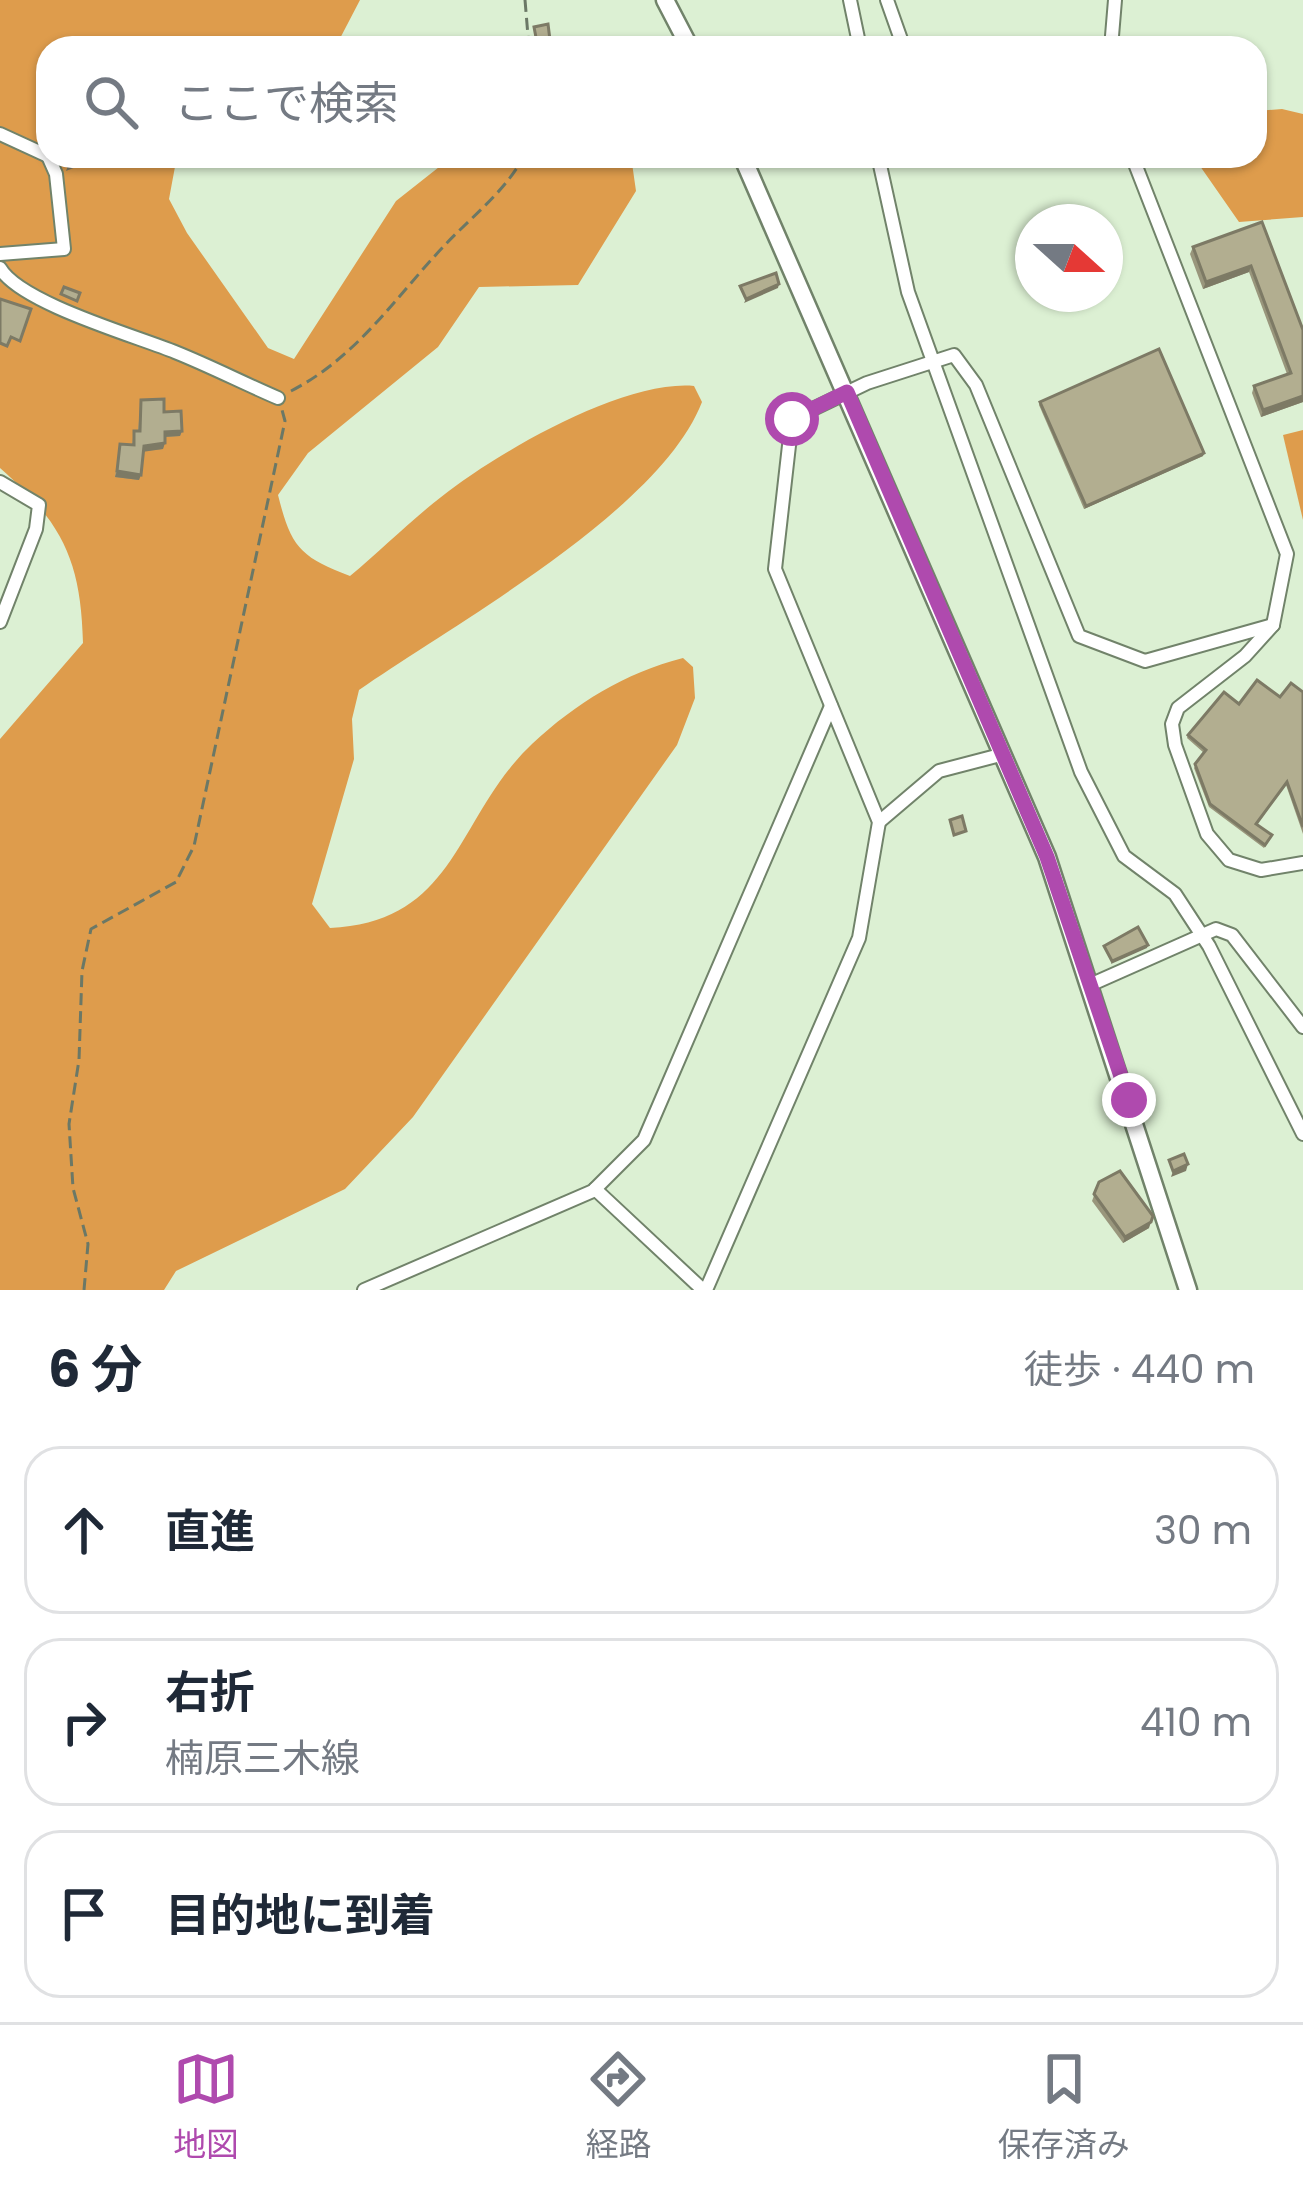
<!DOCTYPE html>
<html lang="ja">
<meta charset="utf-8">
<style>
body{margin:0;font-family:Poppins,"Noto Sans JP",sans-serif;background:#f6f6f7;color:#1f2937}
.compass{position:absolute;left:1015px;top:204px;width:108px;height:108px;border-radius:50%;background:#fff;box-shadow:0 3px 9px #0004;rotate:111deg}
.stop{position:absolute;width:36px;height:36px;margin:-27px;border:9px solid #af4aae;border-radius:50%;background:#fff}
.stop.end{background:#af4aae;border-color:#fff;box-shadow:0 3px 12px #0008}
.list{margin:0;padding:0;list-style:none}
h2{display:flex;justify-content:space-between;align-items:center;height:156px;margin:0;padding:0 48px;font-size:51px}
h2 small{font-size:39px;font-weight:400;color:#747a83}
.list li{display:grid;grid-template-columns:78px 1fr auto;gap:36px;align-items:center;box-sizing:border-box;height:168px;margin:0 24px 24px;padding:0 24px;border:3px solid #e0e1e3;border-radius:36px}
.list b{display:block;font-size:45px;white-space:nowrap}
.list p{margin:0;font-size:39px;white-space:nowrap;color:#747a83}
.list em{font-size:39px;font-style:normal;color:#747a83}
.icon{flex:none;width:66px;height:66px;fill:none;stroke:currentColor;stroke-width:2;stroke-linecap:round;stroke-linejoin:round}
.map{position:relative;flex:none;width:1303px;height:1290px;overflow:hidden}
.search{position:absolute;background:#fff;box-shadow:0 3px 9px #0004;left:36px;right:36px;top:36px;height:132px;display:flex;align-items:center;gap:30px;box-sizing:border-box;padding:0 42px;border-radius:36px;color:#747a83;font-size:45px}
.sheet{height:732px;background:#fff}
nav{display:flex;justify-content:space-around;align-items:center;box-sizing:border-box;height:168px;border-top:3px solid #e0e1e3;background:#fff;font-size:33px;color:#747a83}
nav a{display:grid;justify-items:center;gap:6px}
nav .on{color:#af4aae}
.map>svg:first-child{display:block}
.forest{fill:#de9c4c}
.lines{fill:none;stroke-linecap:round;stroke-linejoin:round}
.street-casing{stroke:#71836a;stroke-width:16}
.secondary-casing{stroke:#71836a;stroke-width:21}
.path{stroke:#6b7866;stroke-width:3;stroke-dasharray:12 6;stroke-linecap:butt}
.street{stroke:#fff;stroke-width:12}
.secondary{stroke:#fff;stroke-width:16}
.wall{fill:#99967c}
.shaded-wall{fill:#7d7a65}
.building{fill:#b2ae90;stroke:#7d7a65;stroke-width:3}
.route{stroke:#af4aae;stroke-width:15}
</style>
<div class="map">
<svg width="1303" height="1290" viewBox="0 0 1303 1290">
<rect width="100%" height="100%" fill="#dcf0d3"/>
<g class="forest">
<path d="M0 0H360L335 48H48V156H177L169 199 187 233 268 348 294 359 396 201 453 156H631L636 191 578 285 479 287 438 347 308 453 278 495C291 547 300 557 350 576 385 547 419 512 457 485 512 445 627 380 694 386L702 402C660 511 455 623 359 690L352 719 354 759 312 904 330 928C458 922 455 817 532 744 576 703 625 673 683 658L693 667 695 698 677 745 413 1117 345 1189 176 1271 164 1290H0V739L83 643C81 560 62 522 0 468Z"/>
<polygon points="1282,109 1303,114 1303,217 1239,222 1193,156 1255,156 1255,111"/>
<polygon points="1303,430 1303,520 1283,435"/>
</g>
<g class="lines">
<defs>
<g id="street">
<polyline points="850,0 860,48"/>
<polyline points="887,0 904,48"/>
<polyline points="1111,48 1115,0"/>
<polyline points="0,134 48,156"/>
<polyline points="878,156 908,292 1081,772 1124,856 1175,894 1209,946 1303,1134"/>
<polyline points="1132,156 1287,554 1273,625 1245,656 1178,708 1172,724 1175,745 1207,834 1229,860 1261,870 1303,863"/>
<polyline points="0,254 64,249 56,174 48,156"/>
<path d="M0 268C20 303 136 336 175 352 210 366 243 383 278 398"/>
<polyline points="0,482 39,505 36,529 0,622"/>
<polyline points="879,822 939,771 1004,754"/>
<polyline points="1092,984 1216,929 1232,935 1303,1027"/>
<polyline points="595,1189 703,1290"/>
<polyline points="364,1290 593,1191 644,1140 831,706"/>
<polyline points="706,1290 859,938 879,822 775,569 792,419 867,383 954,355 976,385 1079,636 1145,661 1273,625"/>
</g>
<g id="secondary">
<polyline points="665,0 690,48"/>
<polyline points="742,156 1047,857 1188,1290"/>
</g>
</defs>
<use href="#street" class="street-casing"/>
<use href="#secondary" class="secondary-casing"/>
<g class="path">
<polyline points="525,0 529,48"/>
<path d="M291 391C357 357 394 299 444 246 471 217 505 192 524 156"/>
<polyline points="84,1290 88,1244 73,1188 69,1124 79,1060 82,971 91,929 176,882 194,846 285,421 282,410"/>
</g>
<use href="#street" class="street"/>
<use href="#secondary" class="secondary"/>
</g>
<g class="wall">
<polygon points="1262,222 1303,402 1261,417 1252,393 1254,386 1287,374 1249,272 1203,289 1190,254 1193,247"/>
<polygon points="141,400 164,412 182,431 180,436 165,437 163,449 143,451 139,480 115,477 120,444 132,445 134,431 138,431"/>
<polygon points="1040,402 1204,453 1203,456 1084,509 1039,405"/>
<polygon points="1303,692 1303,834 1286,785 1257,824 1271,838 1264,848 1209,807 1194,768 1204,753 1187,738 1188,735 1239,704"/>
<polygon points="1099,1182 1149,1228 1123,1243 1092,1201"/>
</g>
<g class="shaded-wall">
<polygon points="87,158 86,163 66,171 68,166"/>
<polygon points="1251,266 1249,272 1203,289 1206,282"/>
<polygon points="779,284 778,288 744,303 746,299"/>
<polygon points="1303,396 1303,402 1261,417 1263,410"/>
<polygon points="182,431 180,436 163,437 165,432"/>
<polygon points="165,443 163,449 142,452 144,446"/>
<polygon points="1204,453 1203,456 1084,509 1086,506"/>
<polygon points="117,471 141,475 139,480 115,477"/>
<polygon points="1148,945 1147,948 1111,964 1112,961"/>
<polygon points="1188,1164 1186,1171 1171,1177 1173,1171"/>
<polygon points="1151,1222 1149,1228 1123,1243 1125,1237"/>
</g>
<g class="building">
<polygon points="548,24 551,48 538,48 534,27"/>
<polygon points="65,156 87,156 87,158 68,166"/>
<polygon points="1262,222 1303,330 1303,396 1263,410 1254,386 1291,373 1251,266 1206,282 1193,247"/>
<polygon points="776,273 779,284 746,299 740,286"/>
<polygon points="64,287 80,293 77,301 61,294"/>
<polygon points="0,299 31,309 20,341 11,337 7,346 0,343"/>
<polygon points="1159,349 1204,453 1086,506 1040,402"/>
<polygon points="164,399 164,412 181,411 182,431 165,432 165,443 144,446 141,475 117,471 120,444 134,445 134,431 140,431 141,400"/>
<polygon points="1257,680 1280,697 1291,683 1303,692 1303,827 1287,782 1256,824 1272,835 1265,845 1210,804 1195,764 1206,750 1188,735 1224,692 1239,704"/>
<polygon points="962,816 966,831 954,835 950,820"/>
<polygon points="1138,927 1148,945 1112,961 1104,946"/>
<polygon points="1184,1154 1188,1164 1173,1171 1169,1160"/>
<polygon points="1120,1171 1153,1216 1151,1222 1125,1237 1094,1194 1099,1182"/>
</g>
<g class="lines">
<polyline class="route" points="792,419 847,392 1047,857 1129,1100"/>
</g>
</svg>
<svg class="compass" viewBox="-18 -18 36 36"><path d="M0-13l5 13h-10z" fill="#e53935"/><path d="M0 13l5-13h-10z" fill="#747a83"/></svg>
<div class="stop" style="left:792px;top:419px"></div>
<div class="stop end" style="left:1129px;top:1100px"></div>
<div class="search"><svg class="icon" aria-label="search" viewBox="0 0 24 24"><circle cx="10" cy="10" r="6"/><path d="M15 15l6 6"/></svg>ここで検索</div>
</div>
<section class="sheet">
<h2>6 分<small>徒歩 · 440 m</small></h2>
<ul class="list">
<li><svg class="icon" aria-label="ahead" viewBox="0 0 24 24"><path d="M12 20V5M6 11l6-6 6 6"/></svg><div><b>直進</b></div><em>30 m</em></li>
<li><svg class="icon" aria-label="right" viewBox="0 0 24 24"><path d="M7 20v-9h11M14 6l5 5-5 5"/></svg><div><b>右折</b><p>楠原三木線</p></div><em>410 m</em></li>
<li><svg class="icon" aria-label="arrive" viewBox="0 0 24 24"><path d="M6 21V4h12l-3 4 3 4H6"/></svg><div><b>目的地に到着</b></div></li>
</ul>
</section>
<nav>
<a class="on"><svg class="icon" aria-label="map" viewBox="0 0 24 24"><path d="M3 6l6-2 6 2 6-2v14l-6 2-6-2-6 2zM9 4v14M15 6v14"/></svg>地図</a>
<a><svg class="icon" aria-label="directions" viewBox="0 0 24 24"><path d="M12 3l9 9-9 9-9-9zM9 14v-3h6M13 9l2 2-2 2"/></svg>経路</a>
<a><svg class="icon" aria-label="saved" viewBox="0 0 24 24"><path d="M7 4h10v16l-5-4-5 4z"/></svg>保存済み</a>
</nav>
